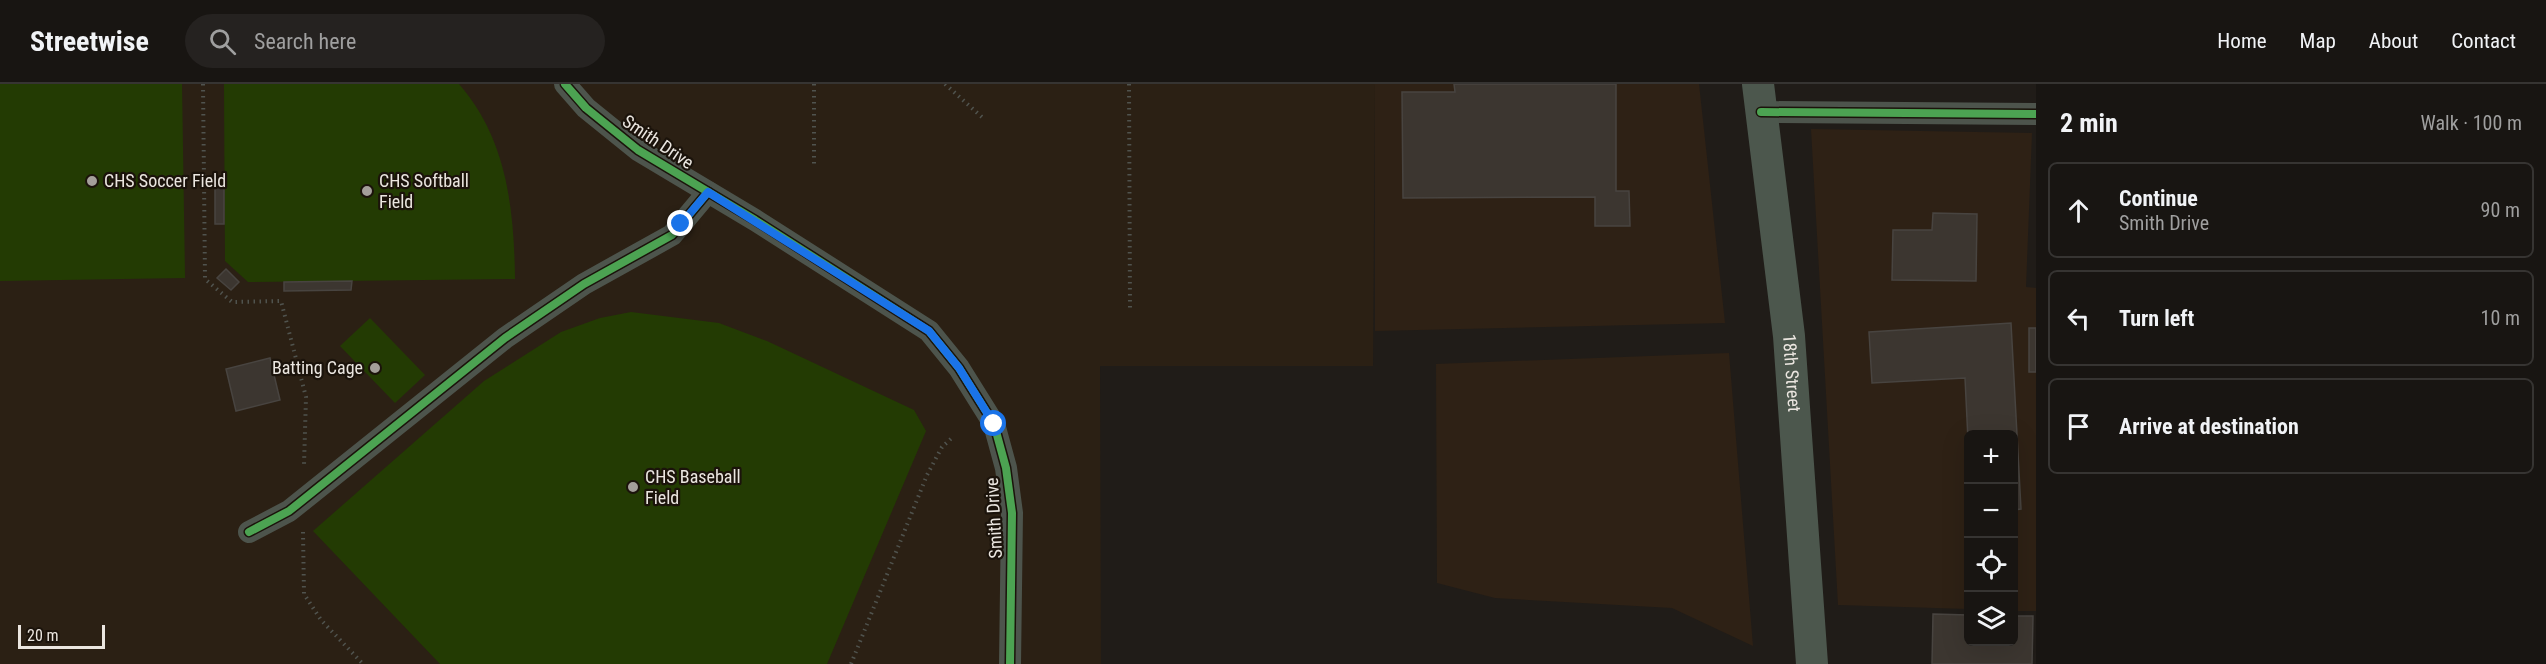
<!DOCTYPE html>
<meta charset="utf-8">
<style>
body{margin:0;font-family:"Roboto Condensed",sans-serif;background:#252220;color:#f1f3f6}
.controls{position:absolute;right:18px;bottom:18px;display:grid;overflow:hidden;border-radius:9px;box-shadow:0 6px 24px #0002}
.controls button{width:54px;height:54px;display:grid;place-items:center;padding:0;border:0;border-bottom:2px solid #363432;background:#181512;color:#f1f3f6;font:30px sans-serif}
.scale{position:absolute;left:18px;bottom:15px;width:87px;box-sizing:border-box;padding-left:6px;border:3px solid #ebe6e0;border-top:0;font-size:16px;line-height:21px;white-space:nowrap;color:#ebe6e0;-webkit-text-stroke:4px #1b130b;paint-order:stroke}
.stop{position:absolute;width:18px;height:18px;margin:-14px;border:4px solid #1a73e8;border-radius:50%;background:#fff}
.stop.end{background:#1a73e8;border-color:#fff;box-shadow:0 2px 6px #0008}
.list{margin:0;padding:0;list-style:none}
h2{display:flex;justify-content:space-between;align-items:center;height:78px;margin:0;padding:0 24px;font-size:26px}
h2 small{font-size:20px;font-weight:400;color:#9f9f9f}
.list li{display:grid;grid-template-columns:39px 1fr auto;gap:18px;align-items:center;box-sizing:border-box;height:96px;margin:0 12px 12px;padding:0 12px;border:2px solid #363432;border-radius:9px}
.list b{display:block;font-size:22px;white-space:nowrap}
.list p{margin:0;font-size:20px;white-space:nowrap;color:#9f9f9f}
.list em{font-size:20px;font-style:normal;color:#9f9f9f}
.icon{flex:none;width:33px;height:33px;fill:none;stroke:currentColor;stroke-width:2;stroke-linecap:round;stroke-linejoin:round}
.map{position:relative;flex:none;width:2036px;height:580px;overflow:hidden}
header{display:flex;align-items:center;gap:36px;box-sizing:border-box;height:84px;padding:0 30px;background:#181512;border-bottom:2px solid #363432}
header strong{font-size:28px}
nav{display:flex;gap:33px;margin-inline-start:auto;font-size:21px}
.search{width:420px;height:54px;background:#252220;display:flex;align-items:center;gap:15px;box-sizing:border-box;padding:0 21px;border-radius:33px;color:#9f9f9f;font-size:22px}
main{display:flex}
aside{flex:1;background:#181512}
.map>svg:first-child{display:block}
.commercial{fill:#2e2115}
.built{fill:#2b2014}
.green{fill:#233b03}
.building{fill:#3c3630;stroke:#484440;stroke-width:1.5}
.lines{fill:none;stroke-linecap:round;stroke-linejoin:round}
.path{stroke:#50534e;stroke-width:4;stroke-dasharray:1.5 4.5;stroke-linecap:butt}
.minor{stroke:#4d544c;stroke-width:22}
.secondary{stroke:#4c574d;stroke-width:32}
.cycleway-casing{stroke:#1b130b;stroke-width:11}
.cycleway{stroke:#4ca352;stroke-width:8}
.route{stroke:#1a73e8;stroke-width:8}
.poi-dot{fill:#a49f9a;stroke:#1b130b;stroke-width:2}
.labels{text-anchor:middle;stroke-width:4.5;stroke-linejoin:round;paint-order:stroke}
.street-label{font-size:18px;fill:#ebe6e0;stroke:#1b130b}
.poi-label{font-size:18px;fill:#ebe6e0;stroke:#1b130b;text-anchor:start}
</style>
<header>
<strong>Streetwise</strong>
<div class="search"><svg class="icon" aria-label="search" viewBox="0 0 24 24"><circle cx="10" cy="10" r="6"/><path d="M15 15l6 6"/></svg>Search here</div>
<nav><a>Home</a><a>Map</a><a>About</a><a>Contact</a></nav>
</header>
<main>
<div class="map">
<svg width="2036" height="580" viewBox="0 0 2036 580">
<rect width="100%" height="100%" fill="#201c18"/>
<g class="commercial">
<polygon points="1375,0 1699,0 1725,239 1375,247"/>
<polygon points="1811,45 2032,49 2026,203 2036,204 2036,527 2014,527 2014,350 1968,350 1968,525 1838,521"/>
<polygon points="1729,269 1753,562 1672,524 1495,514 1437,499 1436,280"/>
</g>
<polygon class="built" points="0,0 1375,0 1373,282 1100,282 1101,580 0,580"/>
<g class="green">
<polygon points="0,0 182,0 185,194 0,197"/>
<path d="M224 0H459C507 55 514 125 515 195L248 198 225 177Z"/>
<polygon points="631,228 719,239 767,257 914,326 926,347 827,580 440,580 313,447 484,297 561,248 600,234"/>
<polygon points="370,234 425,291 395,319 340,262"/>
</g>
<g class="building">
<polygon points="1454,0 1616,0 1616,107 1629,107 1630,142 1595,142 1595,113 1403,114 1402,8 1455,8"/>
<rect x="215" y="98" width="9" height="42"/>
<polygon points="1933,129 1977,130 1976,197 1892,196 1893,146 1932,146"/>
<polygon points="226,185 239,198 231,206 217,194"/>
<polygon points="352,197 351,206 284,207 284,198"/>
<polygon points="2011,239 2021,425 2014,426 2014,350 1968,350 1968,356 1965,294 1872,299 1869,248"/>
<rect x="2029" y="244" width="7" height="44"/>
<polygon points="270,274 280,316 236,327 226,285"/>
<polygon points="1933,530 1968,531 1968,558 2014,558 2014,532 2033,532 2032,580 1932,580"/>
</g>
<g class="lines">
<g class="path">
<polyline points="203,0 205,195 232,218 281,217 306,313 304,381"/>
<polyline points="814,0 814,81"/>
<polyline points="945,0 984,35"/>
<polyline points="1129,0 1130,224"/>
<polyline points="303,448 304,510 321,536 363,580"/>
<polyline points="851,580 927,391 942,363 954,352"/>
</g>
<g class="minor">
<polyline points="565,0 586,24 638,66 755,136 929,247 959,284 994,340 1006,384 1012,429 1010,580"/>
<polyline points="1761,28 2036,30"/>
<polyline points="249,448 289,427 505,254 584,200 672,151 708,108"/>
</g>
<path class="secondary" id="s1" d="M1758 0 1789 252 1812 580"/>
<defs>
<g id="cycleway">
<polyline points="565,0 586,24 638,66 755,136 929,247 959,284 994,340 1006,384 1012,429 1010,580"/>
<polyline points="1761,28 2036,30"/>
<polyline points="249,448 289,427 505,254 584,200 672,151 708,108"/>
</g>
</defs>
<use href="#cycleway" class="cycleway-casing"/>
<use href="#cycleway" class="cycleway"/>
</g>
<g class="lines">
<polyline class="route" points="681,140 708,108 929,247 959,284 994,340"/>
</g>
<g class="poi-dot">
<circle cx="92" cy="97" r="6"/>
<circle cx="367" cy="107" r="6"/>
<circle cx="375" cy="284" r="6"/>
<circle cx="633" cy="403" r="6"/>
</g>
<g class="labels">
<g class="street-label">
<text transform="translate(658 58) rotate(34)" y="6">Smith Drive</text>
<text dy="6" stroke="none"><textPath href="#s1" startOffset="291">18th Street</textPath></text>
<text transform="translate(994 434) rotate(-93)" y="6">Smith Drive</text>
</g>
<g class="poi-label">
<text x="104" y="103">CHS Soccer Field</text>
<text x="379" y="103">CHS Softball<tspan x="379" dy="21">Field</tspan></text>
<text x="363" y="290" text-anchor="end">Batting Cage</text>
<text x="645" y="399">CHS Baseball<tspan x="645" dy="21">Field</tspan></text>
</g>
</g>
</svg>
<div class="controls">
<button>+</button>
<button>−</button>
<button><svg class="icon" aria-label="locate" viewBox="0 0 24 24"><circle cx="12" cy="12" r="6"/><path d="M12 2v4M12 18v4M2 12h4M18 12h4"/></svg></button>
<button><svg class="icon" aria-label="layers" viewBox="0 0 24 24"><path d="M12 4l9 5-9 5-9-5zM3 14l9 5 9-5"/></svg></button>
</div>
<div class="scale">20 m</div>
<div class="stop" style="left:994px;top:340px"></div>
<div class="stop end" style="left:681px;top:140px"></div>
</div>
<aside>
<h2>2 min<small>Walk · 100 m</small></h2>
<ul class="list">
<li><svg class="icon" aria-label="ahead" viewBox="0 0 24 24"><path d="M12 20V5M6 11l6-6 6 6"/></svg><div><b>Continue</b><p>Smith Drive</p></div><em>90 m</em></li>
<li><svg class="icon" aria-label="left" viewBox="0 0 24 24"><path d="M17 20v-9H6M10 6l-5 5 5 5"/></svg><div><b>Turn left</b></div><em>10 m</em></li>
<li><svg class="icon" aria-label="arrive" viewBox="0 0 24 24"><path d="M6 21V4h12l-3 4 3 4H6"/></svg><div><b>Arrive at destination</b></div></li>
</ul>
</aside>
</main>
